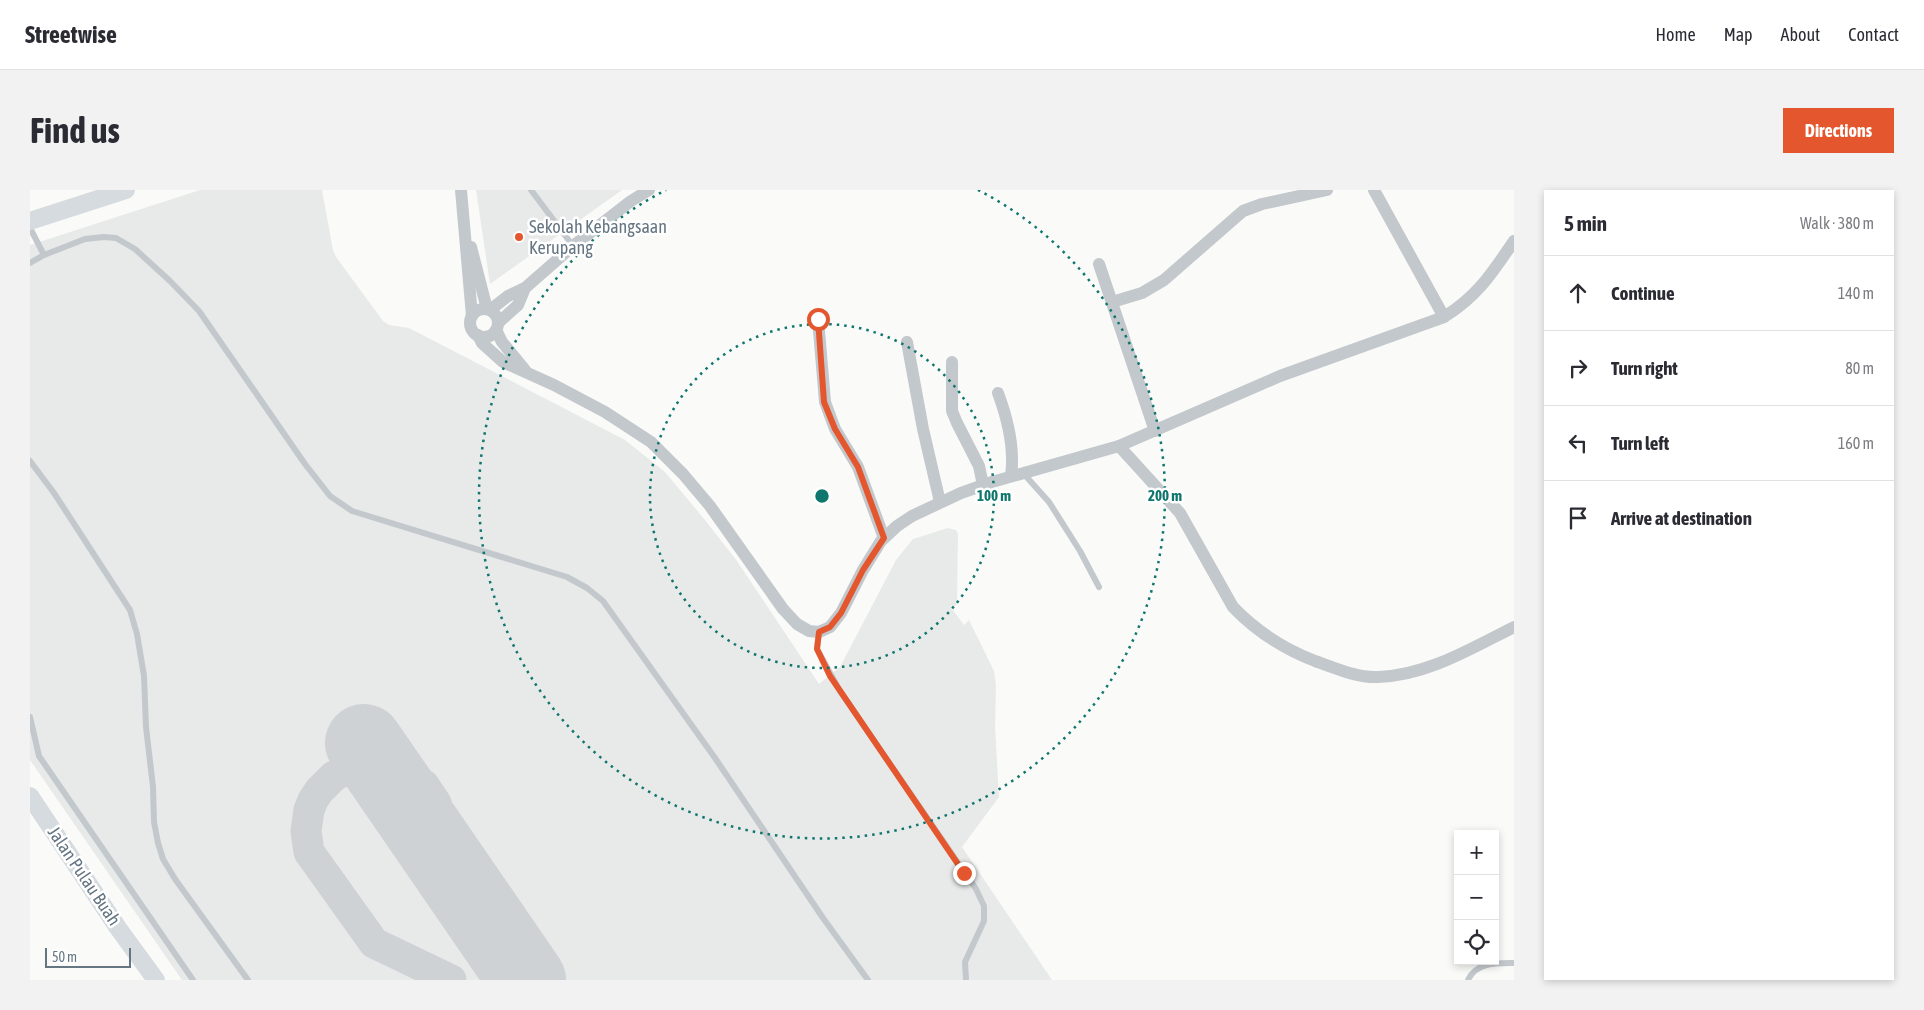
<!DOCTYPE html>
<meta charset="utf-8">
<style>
body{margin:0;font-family:"Asap Condensed",sans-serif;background:#f2f2f3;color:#2b2b33}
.controls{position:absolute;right:15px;bottom:15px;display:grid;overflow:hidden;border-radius:0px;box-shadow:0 2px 8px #0003}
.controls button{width:45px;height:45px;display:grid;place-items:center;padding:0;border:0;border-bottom:1px solid #e1e1e2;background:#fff;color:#2b2b33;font:25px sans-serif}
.scale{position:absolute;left:15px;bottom:12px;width:86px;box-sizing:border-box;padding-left:5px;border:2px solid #657683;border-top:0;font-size:14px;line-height:18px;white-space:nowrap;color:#657683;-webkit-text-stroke:4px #fff;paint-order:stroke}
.stop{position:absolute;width:15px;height:15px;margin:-11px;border:4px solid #e4572e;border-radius:50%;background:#fff}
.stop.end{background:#e4572e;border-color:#fff;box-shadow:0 1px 5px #0008}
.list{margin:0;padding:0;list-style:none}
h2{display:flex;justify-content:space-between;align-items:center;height:65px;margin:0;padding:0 20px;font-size:21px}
h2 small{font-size:16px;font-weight:400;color:#7c7c81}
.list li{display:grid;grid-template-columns:32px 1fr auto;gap:15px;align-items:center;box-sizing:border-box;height:75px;padding:0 20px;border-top:1px solid #e1e1e2}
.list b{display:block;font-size:19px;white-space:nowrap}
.list em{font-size:16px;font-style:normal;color:#7c7c81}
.icon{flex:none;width:28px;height:28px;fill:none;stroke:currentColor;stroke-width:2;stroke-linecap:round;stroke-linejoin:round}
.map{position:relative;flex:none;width:1484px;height:790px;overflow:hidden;border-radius:0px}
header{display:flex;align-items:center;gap:30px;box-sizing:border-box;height:70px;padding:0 25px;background:#fff;border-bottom:1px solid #e1e1e2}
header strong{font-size:24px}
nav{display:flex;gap:28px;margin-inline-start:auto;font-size:18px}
.intro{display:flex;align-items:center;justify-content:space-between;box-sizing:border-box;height:120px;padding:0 30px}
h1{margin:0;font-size:35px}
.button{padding:12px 22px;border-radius:0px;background:#e4572e;color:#fff;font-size:18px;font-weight:700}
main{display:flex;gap:30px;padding:0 30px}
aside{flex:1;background:#fff;border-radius:0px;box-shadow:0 2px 8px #0003}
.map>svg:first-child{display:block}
.built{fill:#e8e9e9}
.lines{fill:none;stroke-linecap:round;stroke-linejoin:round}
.taxiway{stroke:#ced2d4;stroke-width:31}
.runway{stroke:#ced2d4;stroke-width:78}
.service{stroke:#c3c8cc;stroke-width:6}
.minor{stroke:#c3c8cc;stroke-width:12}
.secondary{stroke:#d6dbdf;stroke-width:18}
.route{stroke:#e4572e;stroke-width:6}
.ring{fill:none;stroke:#0f766e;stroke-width:2.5;stroke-dasharray:2.5 5}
.poi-dot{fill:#e4572e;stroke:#fff;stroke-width:2}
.labels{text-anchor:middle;stroke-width:5;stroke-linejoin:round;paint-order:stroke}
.poi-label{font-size:18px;fill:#657683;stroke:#fff;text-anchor:start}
.street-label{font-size:18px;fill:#657683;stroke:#fff}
.centre{fill:#0f766e;stroke:#fff;stroke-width:2.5}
.ring-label{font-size:15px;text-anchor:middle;font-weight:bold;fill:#0f766e;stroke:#fff;stroke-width:5;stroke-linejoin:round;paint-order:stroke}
</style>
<header>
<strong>Streetwise</strong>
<nav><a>Home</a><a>Map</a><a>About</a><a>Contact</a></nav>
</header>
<div class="intro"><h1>Find us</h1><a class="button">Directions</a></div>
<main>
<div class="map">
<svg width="1484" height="790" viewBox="0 0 1484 790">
<rect width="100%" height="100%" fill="#fafaf8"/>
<g class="built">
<polygon points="170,0 292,0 303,60 306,67 353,131 359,135 379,138 595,250 635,282 675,330 707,371 789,494 810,477 866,370 883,349 918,338 926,340 928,344 927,414 922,419 934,435 939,430 964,481 966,496 965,537 969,607 932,657 1022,790 152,790 0,570 0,55"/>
<polygon points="446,0 592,0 460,94"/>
</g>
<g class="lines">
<polyline class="taxiway" points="421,790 344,753 279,662 276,641 279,620 283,610 289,601 304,586 324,576 345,573 356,574 376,582 394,595 406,613 412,636 413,663 416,673 426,686"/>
<polyline class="runway" points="334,553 497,790"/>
<g class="service">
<polyline points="501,0 543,56"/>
<polyline points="0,38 14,65 55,49 74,47 86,48 105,59 140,91 169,121 275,274 300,306 322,321 537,387 557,398 573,411 685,568 793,728 838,790"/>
<polyline points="0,73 14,65"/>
<polyline points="0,271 24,303 100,420 107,444 114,486 116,537 123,597 124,632 128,653 133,669 145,689 218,790"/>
<polyline points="993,283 1019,312 1050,361 1069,397"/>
<polyline points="789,442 787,459 810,501 946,699 954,716 954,731 935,772 936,790"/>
<polyline points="0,527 9,566 163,790"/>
<path d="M1438 790C1446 772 1467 773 1484 773"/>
</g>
<g class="minor">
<polyline points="431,0 442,126"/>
<polyline points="1344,0 1414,127"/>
<polyline points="441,57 457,119"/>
<polyline points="1069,74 1125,241"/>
<polyline points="1082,112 1112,103 1134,90 1213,21 1232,14 1297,0"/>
<circle cx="454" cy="133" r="14"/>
<polyline points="460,120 478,106 495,98 543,56 601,11 619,0"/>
<polyline points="788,129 795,212 805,239 828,277 854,348"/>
<polyline points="468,133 488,115 495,98"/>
<polyline points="466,140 472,152 495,180"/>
<path d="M448 145 452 153 473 172 524 195 575 222 621 252 653 284 680 316 753 419 767 434 779 441 789 442 800 437 811 423 833 380 851 351 867 336 882 326 931 303 962 292 1089 256 1250 186 1414 127C1448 106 1462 83 1484 51"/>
<polyline points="877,152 893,239 910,312"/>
<polyline points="922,172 922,221 927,233 949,276 953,295"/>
<path d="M968 203C978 230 985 258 981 286"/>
<path d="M1089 256 1150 323 1203 417C1226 441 1254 459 1285 471 1305 478 1327 488 1348 487 1396 486 1442 458 1484 437"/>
</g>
<g class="secondary">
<polyline points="0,31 96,0"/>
<polyline points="0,606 88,738 126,790"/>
</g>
</g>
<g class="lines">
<polyline class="route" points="788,129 794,212 805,239 828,277 854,348 833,380 811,423 800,437 789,442 787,459 800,486 934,683"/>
</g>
<g class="ring">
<circle cx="792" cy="306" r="172"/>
<path d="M948 0A343 343 0 1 1 636 0"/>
</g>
<circle class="poi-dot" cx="489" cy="47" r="5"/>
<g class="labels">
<g class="poi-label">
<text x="499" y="43">Sekolah Kebangsaan<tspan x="499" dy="21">Kerupang</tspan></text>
</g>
<g class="street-label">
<text transform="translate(54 686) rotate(56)" y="6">Jalan Pulau Buah</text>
</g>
</g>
<circle cx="792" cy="306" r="8" class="centre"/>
<g class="ring-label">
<text x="964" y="311">100 m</text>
<text x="1135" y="311">200 m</text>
</g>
</svg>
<div class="controls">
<button>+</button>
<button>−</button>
<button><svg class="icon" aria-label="locate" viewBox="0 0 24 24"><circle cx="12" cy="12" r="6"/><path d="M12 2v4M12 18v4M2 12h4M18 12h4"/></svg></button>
</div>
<div class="scale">50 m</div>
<div class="stop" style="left:788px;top:129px"></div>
<div class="stop end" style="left:934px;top:683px"></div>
</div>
<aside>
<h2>5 min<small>Walk · 380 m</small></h2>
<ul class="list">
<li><svg class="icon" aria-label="ahead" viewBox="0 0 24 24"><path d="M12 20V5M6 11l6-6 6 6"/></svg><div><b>Continue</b></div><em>140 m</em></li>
<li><svg class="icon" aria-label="right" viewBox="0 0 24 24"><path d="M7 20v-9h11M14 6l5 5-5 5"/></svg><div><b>Turn right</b></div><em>80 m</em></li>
<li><svg class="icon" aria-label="left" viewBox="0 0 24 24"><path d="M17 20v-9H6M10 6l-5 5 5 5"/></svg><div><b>Turn left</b></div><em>160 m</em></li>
<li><svg class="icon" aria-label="arrive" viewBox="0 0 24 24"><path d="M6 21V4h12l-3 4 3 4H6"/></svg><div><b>Arrive at destination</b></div></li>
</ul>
</aside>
</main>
